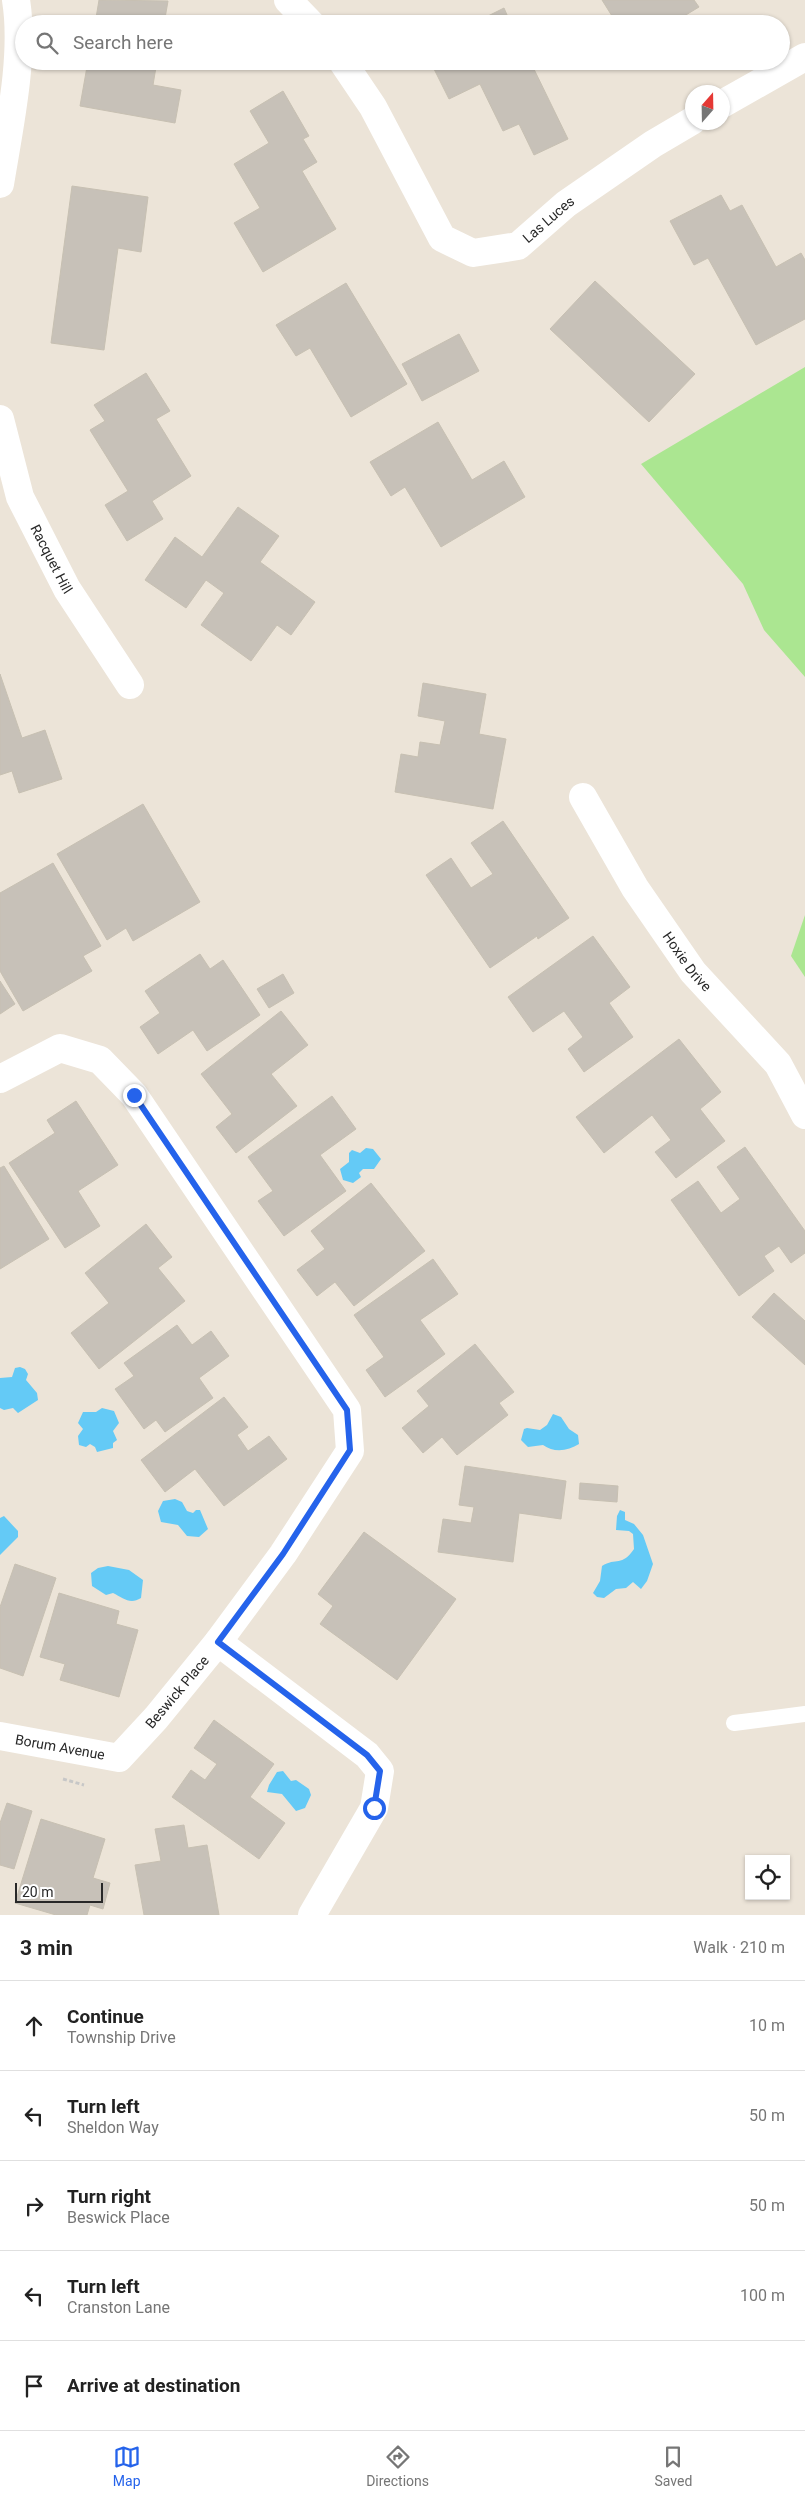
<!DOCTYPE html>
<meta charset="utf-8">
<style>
body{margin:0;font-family:Roboto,sans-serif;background:#f6f6f6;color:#222}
.controls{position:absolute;right:15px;bottom:15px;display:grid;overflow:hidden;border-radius:0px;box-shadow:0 1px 4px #0004}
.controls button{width:45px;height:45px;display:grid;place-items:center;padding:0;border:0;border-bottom:1px solid #e0e0e0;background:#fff;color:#222;font:25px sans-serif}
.compass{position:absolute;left:685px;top:85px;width:45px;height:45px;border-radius:50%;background:#fff;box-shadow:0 1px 4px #0004;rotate:20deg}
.scale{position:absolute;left:15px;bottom:12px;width:88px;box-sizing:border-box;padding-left:5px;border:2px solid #282828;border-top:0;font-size:14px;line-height:18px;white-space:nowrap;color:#282828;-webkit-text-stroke:4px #fff;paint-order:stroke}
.stop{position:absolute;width:15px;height:15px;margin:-11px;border:4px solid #2563eb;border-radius:50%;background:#fff}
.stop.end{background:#2563eb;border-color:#fff;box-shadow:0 1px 5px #0008}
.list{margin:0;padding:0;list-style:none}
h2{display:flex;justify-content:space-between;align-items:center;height:65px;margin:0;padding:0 20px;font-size:21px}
h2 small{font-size:16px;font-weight:400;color:#767676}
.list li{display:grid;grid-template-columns:32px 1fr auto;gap:15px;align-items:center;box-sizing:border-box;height:90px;padding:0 20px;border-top:1px solid #e0e0e0}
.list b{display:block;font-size:19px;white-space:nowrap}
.list p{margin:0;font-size:16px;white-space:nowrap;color:#767676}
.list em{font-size:16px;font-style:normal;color:#767676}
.icon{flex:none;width:28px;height:28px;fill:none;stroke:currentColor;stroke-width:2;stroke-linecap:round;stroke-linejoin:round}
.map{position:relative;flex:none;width:805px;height:1915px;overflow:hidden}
.search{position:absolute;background:#fff;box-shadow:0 1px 4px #0004;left:15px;right:15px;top:15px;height:55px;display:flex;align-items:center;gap:12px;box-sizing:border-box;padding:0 18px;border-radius:28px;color:#767676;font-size:19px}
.sheet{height:515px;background:#fff}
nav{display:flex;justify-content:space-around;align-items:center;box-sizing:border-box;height:70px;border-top:1px solid #e0e0e0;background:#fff;font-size:14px;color:#767676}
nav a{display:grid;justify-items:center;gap:2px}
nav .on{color:#2563eb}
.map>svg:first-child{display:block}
.green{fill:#abe691}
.water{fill:#64caf6}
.building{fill:#c7c1b8;stroke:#c7c0b2}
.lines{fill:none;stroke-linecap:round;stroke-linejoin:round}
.path{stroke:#c7c7c7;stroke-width:3;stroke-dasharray:4 2.5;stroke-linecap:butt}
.service{stroke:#fff;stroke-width:16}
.minor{stroke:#fff;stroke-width:28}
.route{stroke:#2563eb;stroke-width:6}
.labels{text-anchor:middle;stroke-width:5;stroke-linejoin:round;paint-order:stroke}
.street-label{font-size:14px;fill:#282828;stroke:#fff}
</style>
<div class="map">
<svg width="805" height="1915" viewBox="0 0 805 1915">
<rect width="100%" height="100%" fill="#ece4d8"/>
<g class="green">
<polygon points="805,367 805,677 764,630 743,584 641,464"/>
<polygon points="805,915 805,977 791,956"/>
</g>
<g class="water">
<polygon points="366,1148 373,1149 381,1159 374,1169 363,1169 359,1173 361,1177 353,1183 343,1180 340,1169 349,1162 349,1153 352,1150 360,1153"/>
<polygon points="20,1367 25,1369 28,1374 26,1380 37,1393 38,1400 18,1413 13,1408 4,1410 0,1408 0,1378 12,1377 15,1368"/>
<polygon points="102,1408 114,1411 119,1423 113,1431 117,1440 113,1443 113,1448 97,1452 95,1447 90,1444 86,1447 79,1445 78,1436 83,1429 78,1423 83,1412 96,1412"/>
<path d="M553 1414 561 1417 569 1429 578 1435 579 1444C568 1451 554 1453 543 1445L528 1447 521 1440 524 1429 527 1428 540 1430 547 1425Z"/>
<polygon points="175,1499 182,1502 187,1511 193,1513 196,1510 200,1510 208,1529 199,1537 187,1536 178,1525 161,1522 158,1511 163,1501"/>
<path d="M620 1510 625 1512V1520L634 1524 643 1535 653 1564 647 1581 641 1589 633 1582 626 1588 616 1589 604 1598 597 1597 593 1593 600 1581 602 1566C616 1557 622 1567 634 1549L633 1534 629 1531 616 1530 617 1516Z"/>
<polygon points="4,1516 18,1531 18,1537 0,1555 0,1518"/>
<path d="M108 1566 129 1570 143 1580 141 1598C130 1605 123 1598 113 1593L106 1595 92 1586 91 1573 98 1568Z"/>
<polygon points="283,1771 291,1781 296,1780 309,1789 311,1795 305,1808 296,1811 282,1794 267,1792 269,1785 277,1772"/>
</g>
<g class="building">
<polygon points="99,0 168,1 164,24 95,24"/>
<polygon points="602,0 694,0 699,7 671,24 617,24"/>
<polygon points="504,8 511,24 472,24"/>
<polygon points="88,61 157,61 153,85 181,90 175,123 80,106"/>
<polygon points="430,61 530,61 568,139 534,155 519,124 503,131 480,84 449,99"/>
<polygon points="641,61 656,61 645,68"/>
<polygon points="283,91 309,136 303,139 317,162 302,171 336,229 263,272 234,223 260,208 234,164 269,143 250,111"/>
<polygon points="72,186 148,197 141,252 118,248 104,350 51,343"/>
<polygon points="721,195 730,211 742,205 776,267 801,253 805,260 805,319 756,345 708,258 694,265 670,221"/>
<polygon points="595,281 695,374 649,422 550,329"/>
<polygon points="346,283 407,384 351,417 310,348 296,356 276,325"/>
<polygon points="459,334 479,371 422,401 402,364"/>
<polygon points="146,373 170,411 156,419 191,476 152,501 163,519 127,541 105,505 128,491 90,430 105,421 94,405"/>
<polygon points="438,422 472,480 504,461 525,497 441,547 405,487 391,496 370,462"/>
<polygon points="238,507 279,536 260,562 315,602 291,635 277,625 251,661 201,625 224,593 206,580 186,608 145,580 175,537 202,557"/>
<polygon points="0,674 22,738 45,730 62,779 19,793 12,771 0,775"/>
<polygon points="423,683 486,694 479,734 506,739 493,809 395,792 401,754 418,757 420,742 440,745 445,721 418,716"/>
<polygon points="143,804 200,902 133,941 126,928 107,940 57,854"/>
<polygon points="503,821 569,918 538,939 537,936 490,968 426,875 451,858 471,888 493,874 471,843"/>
<polygon points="53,863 101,946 83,956 92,971 23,1011 0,971 0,893"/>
<polygon points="593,936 630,987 609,1003 633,1037 584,1072 568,1049 583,1037 564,1011 533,1032 508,997"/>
<polygon points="200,954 210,969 223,960 260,1015 207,1051 193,1030 158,1054 140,1027 160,1013 145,991"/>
<polygon points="283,974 294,993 269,1008 257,989"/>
<polygon points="0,981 15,1004 0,1014"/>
<polygon points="281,1011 308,1045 271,1074 297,1106 236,1153 216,1127 232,1114 201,1074"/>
<polygon points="679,1039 721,1092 700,1109 725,1141 676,1178 655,1152 671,1140 652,1115 604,1153 576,1117"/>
<polygon points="332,1096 356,1129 320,1155 346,1191 284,1236 258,1201 273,1191 248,1157"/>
<polygon points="76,1101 118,1165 78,1191 100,1226 65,1248 9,1163 55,1133 47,1120"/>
<polygon points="745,1147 805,1231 805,1253 791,1263 779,1246 764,1256 774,1271 739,1296 671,1200 698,1181 721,1213 740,1199 717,1167"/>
<polygon points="4,1166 49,1239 0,1269 0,1168"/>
<polygon points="371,1183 425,1251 354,1306 335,1282 317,1296 297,1270 325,1249 311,1231"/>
<polygon points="146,1224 172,1257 158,1268 185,1301 99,1369 71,1333 109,1303 85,1273"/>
<polygon points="433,1259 458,1294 420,1320 445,1354 385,1397 366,1370 384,1357 354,1315"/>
<polygon points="774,1293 805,1321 805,1365 752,1317"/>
<polygon points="177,1325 192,1345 211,1331 229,1356 199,1378 213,1398 165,1432 156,1420 144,1429 115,1389 134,1376 124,1363"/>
<polygon points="475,1344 514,1392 499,1403 508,1415 457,1455 442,1437 423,1453 402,1428 429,1406 417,1391"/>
<polygon points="224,1397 248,1427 237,1435 248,1451 269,1436 287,1459 224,1506 195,1469 165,1492 141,1460"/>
<polygon points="465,1466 566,1481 561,1519 519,1513 513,1562 438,1552 443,1519 471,1523 474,1507 459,1505"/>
<polygon points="580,1483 618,1486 617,1502 579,1499"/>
<polygon points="364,1532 456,1599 397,1680 320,1624 333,1606 318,1594"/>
<polygon points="15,1564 56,1578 23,1676 0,1668 0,1607"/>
<polygon points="59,1593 119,1611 116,1624 138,1630 119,1697 60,1680 65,1664 40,1657"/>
<polygon points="214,1720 274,1764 250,1797 285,1823 259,1859 172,1797 191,1770 205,1780 217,1764 194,1748"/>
<polygon points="7,1803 32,1811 14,1869 0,1865 0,1823"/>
<polygon points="41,1819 105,1839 93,1878 110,1883 103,1909 90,1905 87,1915 56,1915 15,1903"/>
<polygon points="184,1825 188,1848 207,1845 219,1915 144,1915 135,1865 161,1861 155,1829"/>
</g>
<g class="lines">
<polyline class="path" points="63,1779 84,1785"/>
<polyline class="service" points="734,1723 805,1714"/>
<g class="minor">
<polyline points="288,0 311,24"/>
<path id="s1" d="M342 61 373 107 442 238 473 253 518 246 566 204 653 144 692 121"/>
<polyline points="722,104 805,57"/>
<path d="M0 184C9 128 25 56 16 0"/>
<path id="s2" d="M0 419 20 497 67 589 130 685"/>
<path id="s3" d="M583 797 635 888 693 972 778 1064 805 1115"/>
<polyline points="0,1079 60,1048 100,1060 134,1095 347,1410 350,1451 283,1554 218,1642 156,1718 119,1758 0,1736"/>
<polyline points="218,1642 367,1755 380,1771 374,1808 312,1915"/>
</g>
</g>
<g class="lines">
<polyline class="route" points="134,1095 347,1410 350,1450 283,1554 218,1642 367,1755 380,1771 374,1808"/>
</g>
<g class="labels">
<g class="street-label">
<text dy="5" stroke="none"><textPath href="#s1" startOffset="324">Las Luces</textPath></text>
<text dy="5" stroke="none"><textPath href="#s2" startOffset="150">Racquet Hill</textPath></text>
<text dy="5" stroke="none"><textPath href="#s3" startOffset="195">Hoxie Drive</textPath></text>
<text transform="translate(177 1692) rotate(-50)" y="5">Beswick Place</text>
<text transform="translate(60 1747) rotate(10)" y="5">Borum Avenue</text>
</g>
</g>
</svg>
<div class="controls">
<button><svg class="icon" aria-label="locate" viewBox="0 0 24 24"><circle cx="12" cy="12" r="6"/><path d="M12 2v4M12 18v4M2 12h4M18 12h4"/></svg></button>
</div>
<svg class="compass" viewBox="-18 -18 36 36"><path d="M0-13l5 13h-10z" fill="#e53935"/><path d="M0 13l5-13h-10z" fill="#767676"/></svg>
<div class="scale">20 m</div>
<div class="stop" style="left:374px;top:1808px"></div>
<div class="stop end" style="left:134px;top:1095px"></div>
<div class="search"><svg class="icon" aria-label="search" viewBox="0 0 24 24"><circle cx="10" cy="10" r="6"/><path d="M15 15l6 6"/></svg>Search here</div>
</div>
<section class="sheet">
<h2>3 min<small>Walk · 210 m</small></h2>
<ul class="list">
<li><svg class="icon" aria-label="ahead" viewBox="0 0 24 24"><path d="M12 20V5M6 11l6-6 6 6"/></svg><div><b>Continue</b><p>Township Drive</p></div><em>10 m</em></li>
<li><svg class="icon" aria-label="left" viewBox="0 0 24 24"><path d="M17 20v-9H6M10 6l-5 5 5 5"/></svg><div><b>Turn left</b><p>Sheldon Way</p></div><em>50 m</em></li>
<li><svg class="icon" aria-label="right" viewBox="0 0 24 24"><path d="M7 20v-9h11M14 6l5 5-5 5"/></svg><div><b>Turn right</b><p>Beswick Place</p></div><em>50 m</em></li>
<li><svg class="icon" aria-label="left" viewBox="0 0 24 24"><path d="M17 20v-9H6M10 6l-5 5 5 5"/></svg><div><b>Turn left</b><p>Cranston Lane</p></div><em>100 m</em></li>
<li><svg class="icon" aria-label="arrive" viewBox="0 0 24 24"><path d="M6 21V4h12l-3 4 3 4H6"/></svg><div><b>Arrive at destination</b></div></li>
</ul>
</section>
<nav>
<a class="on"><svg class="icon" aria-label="map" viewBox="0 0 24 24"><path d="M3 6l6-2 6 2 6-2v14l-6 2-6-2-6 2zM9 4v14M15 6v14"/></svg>Map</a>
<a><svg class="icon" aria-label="directions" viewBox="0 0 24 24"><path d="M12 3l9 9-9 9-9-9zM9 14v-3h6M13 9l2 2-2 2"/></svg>Directions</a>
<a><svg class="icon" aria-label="saved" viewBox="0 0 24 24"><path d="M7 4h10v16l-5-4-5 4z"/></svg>Saved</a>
</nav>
